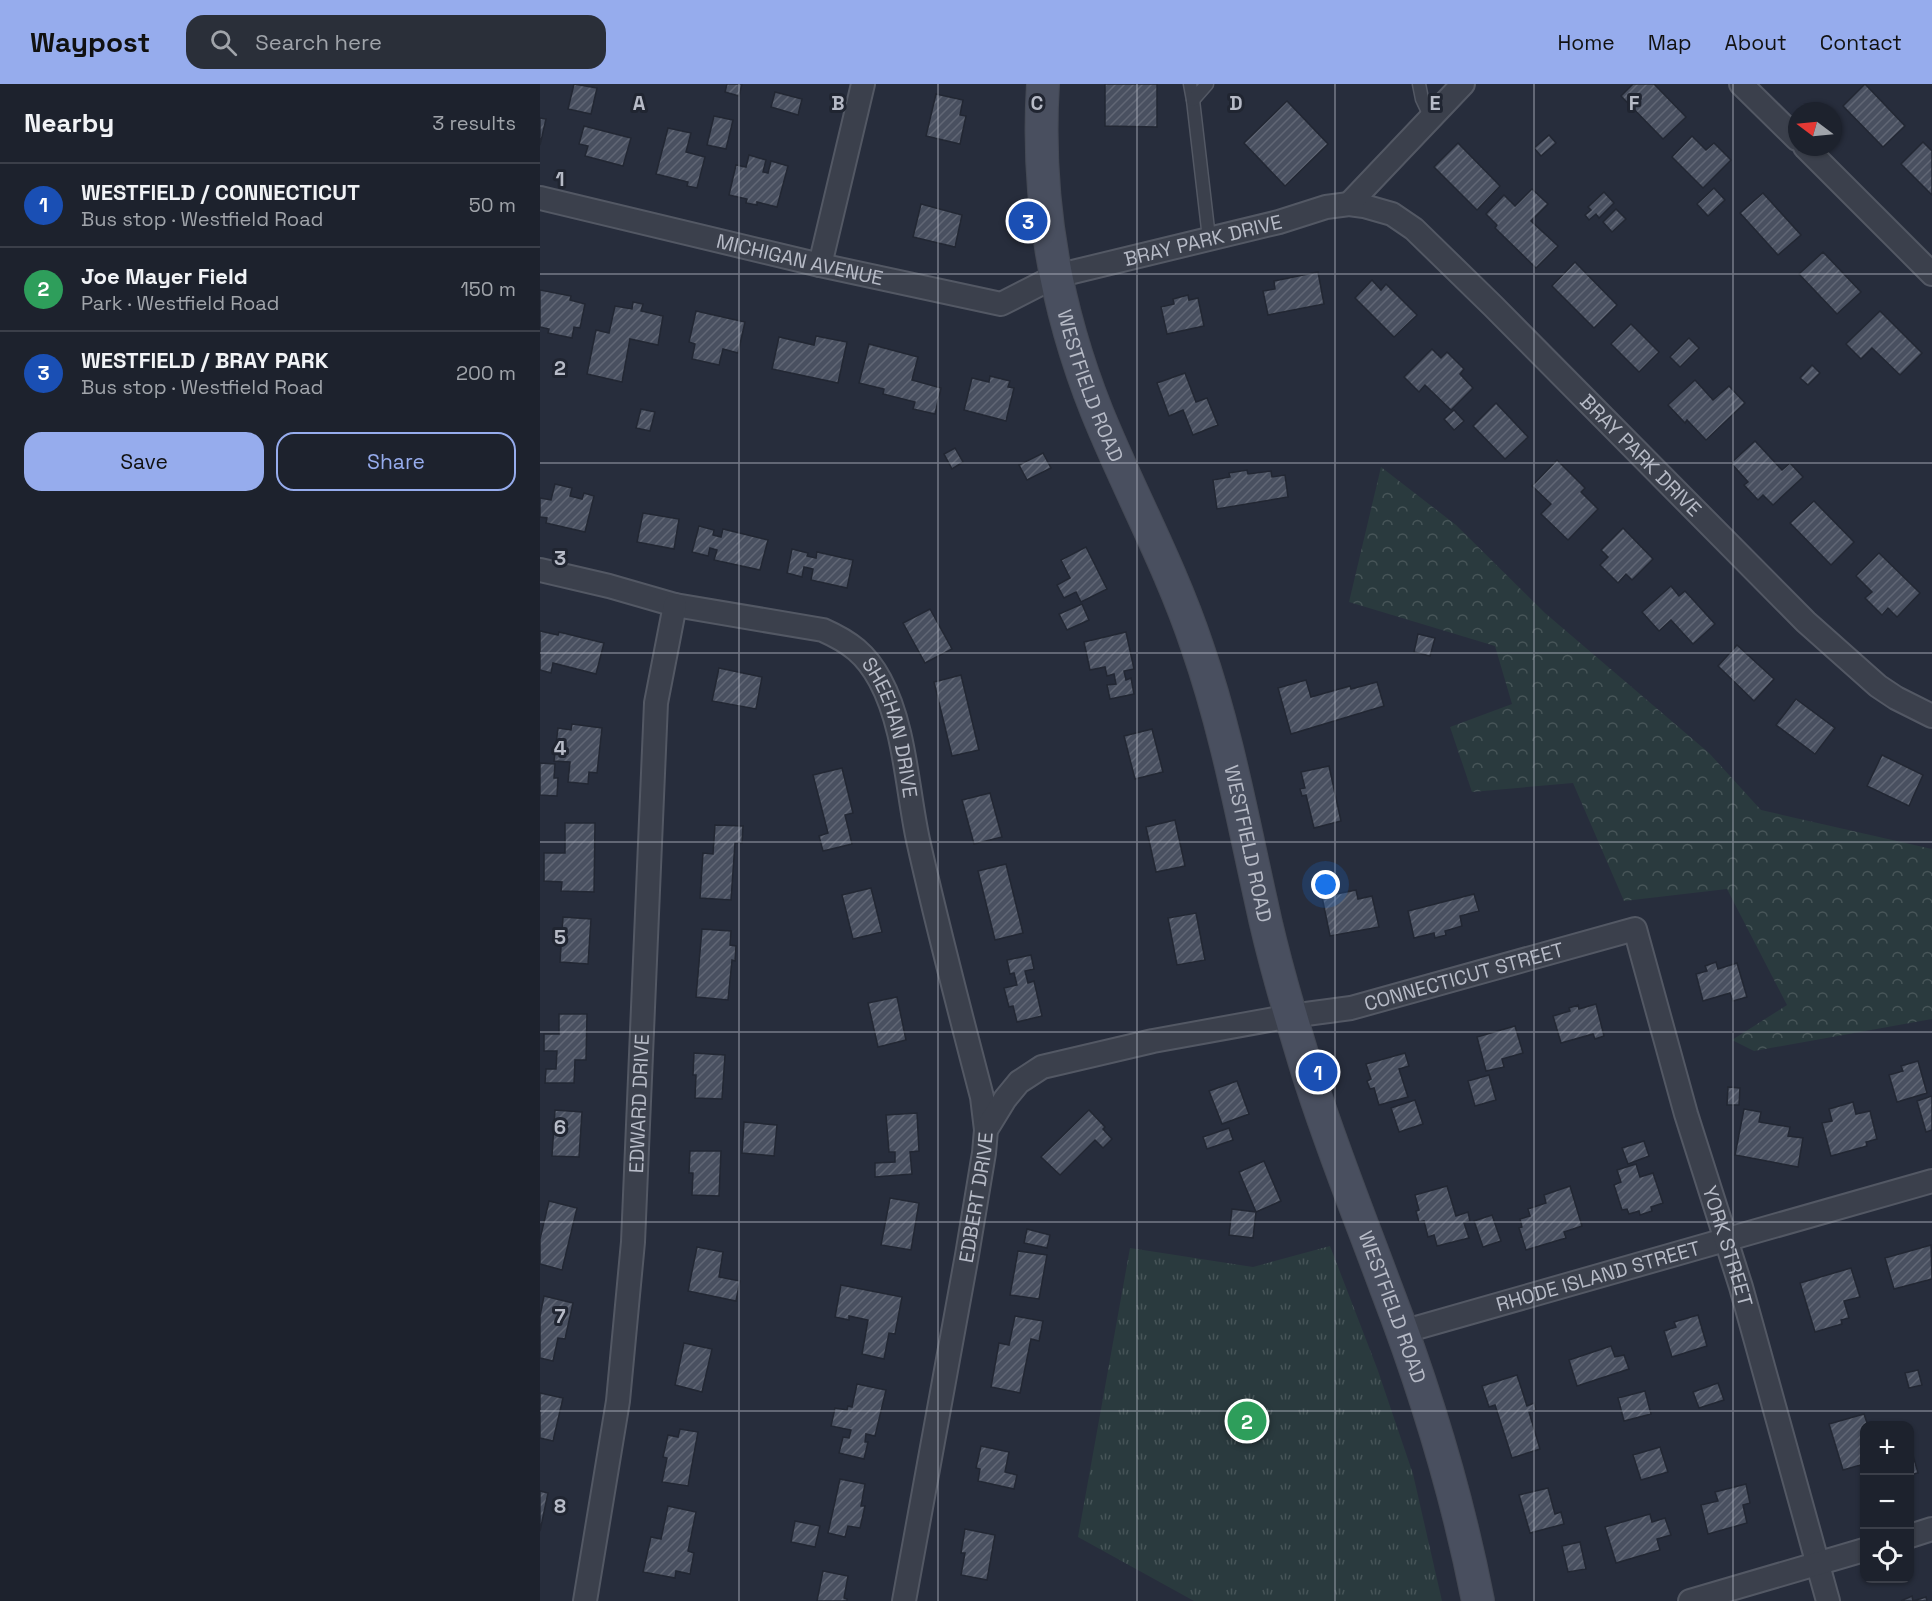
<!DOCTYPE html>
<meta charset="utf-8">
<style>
body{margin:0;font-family:"Space Grotesk",sans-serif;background:#2a2f39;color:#f1f3f6}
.controls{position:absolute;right:18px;bottom:18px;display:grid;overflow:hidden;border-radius:12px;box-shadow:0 2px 4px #0004}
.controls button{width:54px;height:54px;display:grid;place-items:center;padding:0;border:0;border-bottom:2px solid #3b3f49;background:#1d222d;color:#f1f3f6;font:30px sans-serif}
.compass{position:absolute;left:1248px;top:18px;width:54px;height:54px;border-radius:50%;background:#1d222d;box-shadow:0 2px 4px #0004;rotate:286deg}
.you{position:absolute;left:786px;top:801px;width:21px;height:21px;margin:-15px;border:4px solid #fff;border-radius:50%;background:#1a73e8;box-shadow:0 0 0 9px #1a73e833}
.badge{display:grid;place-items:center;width:39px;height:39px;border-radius:50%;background:#96aced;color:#fff;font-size:20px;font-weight:700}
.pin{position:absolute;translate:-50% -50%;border:3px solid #fff;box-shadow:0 2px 6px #0006}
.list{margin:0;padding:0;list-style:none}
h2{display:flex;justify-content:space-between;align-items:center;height:78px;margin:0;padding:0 24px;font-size:26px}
h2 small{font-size:20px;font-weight:400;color:#a0a4aa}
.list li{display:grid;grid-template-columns:39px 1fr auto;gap:18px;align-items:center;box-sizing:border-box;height:84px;padding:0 24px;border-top:2px solid #3b3f49}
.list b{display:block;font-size:22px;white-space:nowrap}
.list p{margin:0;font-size:20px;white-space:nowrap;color:#a0a4aa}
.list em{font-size:20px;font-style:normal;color:#a0a4aa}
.actions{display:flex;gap:12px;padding:18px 24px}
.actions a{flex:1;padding:14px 0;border:2px solid #96aced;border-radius:18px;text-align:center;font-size:21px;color:#96aced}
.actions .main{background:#96aced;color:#111}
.icon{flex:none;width:33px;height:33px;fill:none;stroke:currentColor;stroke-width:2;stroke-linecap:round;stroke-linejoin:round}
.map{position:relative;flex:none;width:1392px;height:1517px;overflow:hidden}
header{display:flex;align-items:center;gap:36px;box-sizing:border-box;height:84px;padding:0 30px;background:#96aced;color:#111}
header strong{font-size:28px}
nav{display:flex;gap:33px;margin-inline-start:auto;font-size:21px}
.search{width:420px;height:54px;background:#2a2f39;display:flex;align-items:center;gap:15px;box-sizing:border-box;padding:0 21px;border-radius:18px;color:#a0a4aa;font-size:22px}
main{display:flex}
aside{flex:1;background:#1d222d}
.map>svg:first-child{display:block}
.forest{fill:url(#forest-crowns)}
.park{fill:url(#park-tufts)}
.building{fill:url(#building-hatch);stroke:#222733;stroke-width:1.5}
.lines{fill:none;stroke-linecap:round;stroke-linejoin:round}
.lane-casing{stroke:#535864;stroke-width:15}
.street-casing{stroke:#535864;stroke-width:26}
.secondary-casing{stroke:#444955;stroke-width:34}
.lane{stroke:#3b404c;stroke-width:12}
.street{stroke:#3b404c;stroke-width:22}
.secondary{stroke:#494f5f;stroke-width:32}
.grid{fill:none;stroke:#b7bbc7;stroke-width:1.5;stroke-opacity:0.55}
.labels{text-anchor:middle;stroke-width:6;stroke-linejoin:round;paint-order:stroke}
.street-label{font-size:20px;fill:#b7bbc7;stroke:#202531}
.grid-label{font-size:20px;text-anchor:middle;font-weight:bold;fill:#b7bbc7;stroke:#202531;stroke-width:6;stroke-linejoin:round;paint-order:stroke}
</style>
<header>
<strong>Waypost</strong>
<div class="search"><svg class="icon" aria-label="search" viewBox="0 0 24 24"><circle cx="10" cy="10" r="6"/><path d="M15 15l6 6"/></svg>Search here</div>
<nav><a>Home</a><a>Map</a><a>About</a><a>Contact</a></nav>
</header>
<main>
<aside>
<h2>Nearby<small>3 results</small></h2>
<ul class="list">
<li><span class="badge" style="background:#1a4fb4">1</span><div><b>WESTFIELD / CONNECTICUT</b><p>Bus stop · Westfield Road</p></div><em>50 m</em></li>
<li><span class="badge" style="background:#2e9e5b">2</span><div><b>Joe Mayer Field</b><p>Park · Westfield Road</p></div><em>150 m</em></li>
<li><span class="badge" style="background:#1a4fb4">3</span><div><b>WESTFIELD / BRAY PARK</b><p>Bus stop · Westfield Road</p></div><em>200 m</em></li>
</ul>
<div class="actions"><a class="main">Save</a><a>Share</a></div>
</aside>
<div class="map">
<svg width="1392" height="1517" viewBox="0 0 1392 1517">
<defs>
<pattern id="forest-crowns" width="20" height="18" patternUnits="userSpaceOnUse" patternTransform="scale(1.5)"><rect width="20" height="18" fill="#2a3a3e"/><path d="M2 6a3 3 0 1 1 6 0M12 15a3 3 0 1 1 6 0" fill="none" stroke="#475558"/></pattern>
<pattern id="park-tufts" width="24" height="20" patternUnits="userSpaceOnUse" patternTransform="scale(1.5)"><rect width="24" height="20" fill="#2a3a3e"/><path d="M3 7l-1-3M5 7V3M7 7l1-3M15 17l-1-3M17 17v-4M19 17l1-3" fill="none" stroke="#475558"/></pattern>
<pattern id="building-hatch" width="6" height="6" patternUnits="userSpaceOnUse" patternTransform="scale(1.5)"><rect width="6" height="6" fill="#495060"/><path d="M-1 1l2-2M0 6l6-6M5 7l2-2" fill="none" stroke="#616775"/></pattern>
</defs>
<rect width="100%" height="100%" fill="#272d3c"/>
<polygon class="forest" points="841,383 916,441 1005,529 1169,669 1221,726 1392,765 1392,935 1214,967 1192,956 1247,921 1187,805 1084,817 1033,699 932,708 910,643 972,620 955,562 809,518"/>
<polygon class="park" points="790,1162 837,1284 873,1390 902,1517 654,1517 538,1453 590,1164 713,1183"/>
<g class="building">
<polygon points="34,0 57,4 51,30 28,25"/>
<polygon points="187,0 202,0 199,12 185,8"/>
<polygon points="565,0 617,0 617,43 565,42"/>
<polygon points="1093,0 1114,0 1146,33 1123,55 1081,12"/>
<polygon points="1325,0 1365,42 1343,63 1303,22"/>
<polygon points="235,8 262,15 258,31 231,23"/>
<polygon points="396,10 423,16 420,31 426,32 420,60 386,52"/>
<polygon points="747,17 788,60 745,102 704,59"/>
<polygon points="174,32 193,36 186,65 167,61"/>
<polygon points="0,34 6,35 0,61"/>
<polygon points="44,42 91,54 83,82 45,72 48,62 39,60"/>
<polygon points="128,44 151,49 146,68 165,73 157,104 147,102 148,98 116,90"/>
<polygon points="1009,51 1016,59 1001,72 994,64"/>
<polygon points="1152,52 1166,66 1174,59 1191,76 1163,104 1132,73"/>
<polygon points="1383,58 1392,67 1392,111 1361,80"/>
<polygon points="918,59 960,102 937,126 894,83"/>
<polygon points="209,71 226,76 223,88 228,89 231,77 248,82 237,123 217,118 217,121 206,119 207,115 189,111 196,81 206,83"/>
<polygon points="1174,104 1185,116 1168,132 1157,120"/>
<polygon points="992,105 1008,120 991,137 1018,162 996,184 955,144 957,141 946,130 964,111 975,122"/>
<polygon points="1064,108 1074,119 1059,134 1056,130 1049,136 1045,131 1051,126 1048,123"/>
<polygon points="1223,109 1261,151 1238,171 1200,129"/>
<polygon points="381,120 422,131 415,163 373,153"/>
<polygon points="1076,125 1086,135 1072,148 1063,138"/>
<polygon points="1283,168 1321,208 1297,230 1259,190"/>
<polygon points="1035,178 1077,221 1054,244 1012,202"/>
<polygon points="778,188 784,220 728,231 723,207 735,205 734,197"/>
<polygon points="832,196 841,206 846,200 877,231 854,253 815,214"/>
<polygon points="0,206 31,212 30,216 45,220 40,244 34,243 32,254 8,249 9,245 0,243"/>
<polygon points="648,211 649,216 658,214 664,242 627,250 621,223 634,220 633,215"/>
<polygon points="93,218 103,220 101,227 123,232 118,261 90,255 82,298 47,290 56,246 69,249 75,222 92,225"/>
<polygon points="156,227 205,238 198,269 183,265 179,281 152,275 155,260 149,258"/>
<polygon points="1340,227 1382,269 1360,291 1332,264 1321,275 1306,260"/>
<polygon points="1091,240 1119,268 1099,288 1071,260"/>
<polygon points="276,252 307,258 298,299 232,285 239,253 274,261"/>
<polygon points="1149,254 1159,264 1140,283 1130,273"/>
<polygon points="329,260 378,273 372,296 401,304 395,330 373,325 375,318 343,310 344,305 319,299"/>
<polygon points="892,265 901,274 907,268 924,285 920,290 933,304 911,326 885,301 879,308 864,293"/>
<polygon points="1272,281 1280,289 1268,301 1260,294"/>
<polygon points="645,289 656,318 667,314 678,341 653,351 643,326 629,332 617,299"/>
<polygon points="450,292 470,297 468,303 474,304 466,337 424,326 432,294 449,298"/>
<polygon points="1155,296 1173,316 1189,302 1205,319 1166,356 1147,336 1145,339 1128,321"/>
<polygon points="956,319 988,353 965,375 933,342"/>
<polygon points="101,325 115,328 110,347 96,344"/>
<polygon points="914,326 924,337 914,346 904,335"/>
<polygon points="1215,357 1242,386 1250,379 1263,393 1233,421 1223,411 1218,416 1204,401 1208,398 1191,379"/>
<polygon points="415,364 423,378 412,385 404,370"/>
<polygon points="503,369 511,384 487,396 479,381"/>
<polygon points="1017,376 1045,404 1041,408 1058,425 1028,456 1001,430 1011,420 992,402"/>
<polygon points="707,386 708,390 731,387 732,393 745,391 748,413 677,425 673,396 690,393 689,389"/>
<polygon points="15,400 32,404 30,412 42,415 44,409 54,412 45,448 6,439 7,434 0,433 0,414 11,416"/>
<polygon points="1274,417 1314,458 1291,481 1250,439"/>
<polygon points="103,429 139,435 134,465 97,458"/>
<polygon points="159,442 174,446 173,451 181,453 183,445 228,456 220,486 174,476 177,466 170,464 168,472 152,468"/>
<polygon points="1083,444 1113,475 1092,496 1086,490 1078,499 1060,481 1068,473 1061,466"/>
<polygon points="546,463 567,505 541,518 536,508 524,514 517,501 530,494 521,476"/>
<polygon points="252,465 268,469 267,472 276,474 277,468 313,476 307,504 271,496 273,485 264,483 262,493 247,489"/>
<polygon points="1339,469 1380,509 1357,533 1348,524 1342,531 1325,514 1332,508 1316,492"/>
<polygon points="1131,502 1139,512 1145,507 1175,540 1153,560 1131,536 1119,547 1102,528"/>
<polygon points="542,520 549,536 527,546 519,530"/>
<polygon points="390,525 412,565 385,579 363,539"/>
<polygon points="0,547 18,551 19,548 64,559 56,590 13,579 11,589 0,586"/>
<polygon points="586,548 594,585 584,587 586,596 591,594 594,610 570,615 567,601 576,600 574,590 567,592 565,583 550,586 544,558"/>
<polygon points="878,550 895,554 890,572 874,568"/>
<polygon points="1197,561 1234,595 1214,617 1178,582"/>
<polygon points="179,584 222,593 216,625 172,617"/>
<polygon points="421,591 439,666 412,672 394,598"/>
<polygon points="766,596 771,613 810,602 811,605 837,598 844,622 751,650 738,604"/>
<polygon points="1256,615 1295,644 1275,670 1236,641"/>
<polygon points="32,640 62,644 57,689 49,688 48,700 28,698 30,678 14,677 18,644 31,646"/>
<polygon points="612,645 623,688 595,695 584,652"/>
<polygon points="1342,671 1383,691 1369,722 1327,702"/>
<polygon points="0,679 15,680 14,694 18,694 17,712 0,711"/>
<polygon points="789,682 801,737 774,744 766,711 762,712 760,705 765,704 761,688"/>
<polygon points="302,684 313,729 305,731 312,760 283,767 279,752 288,749 273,691"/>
<polygon points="450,709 462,753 434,760 422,716"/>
<polygon points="635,736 645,782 616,788 606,743"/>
<polygon points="25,739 55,739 54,808 21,807 22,798 4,797 4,769 25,769"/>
<polygon points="175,741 203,742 202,759 195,759 191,816 160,814 163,769 173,770"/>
<polygon points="466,780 483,849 455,856 438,787"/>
<polygon points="331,804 342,848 313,855 302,811"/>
<polygon points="816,806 818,815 832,812 839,843 790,852 782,813"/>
<polygon points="934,810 939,827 920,832 922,842 905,847 906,851 895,854 894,849 874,854 868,827"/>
<polygon points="656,829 665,876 637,881 628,834"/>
<polygon points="23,833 51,835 48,880 20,878"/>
<polygon points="162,845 191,847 190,861 196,862 195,877 192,876 188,916 156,913"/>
<polygon points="491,871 494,885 485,887 488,899 494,897 502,932 477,938 473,922 469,923 464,904 477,901 474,889 470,890 467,876"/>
<polygon points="1176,878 1178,885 1197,879 1207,913 1193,917 1190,909 1163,917 1156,890 1167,887 1165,882"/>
<polygon points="357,913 366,956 338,963 328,919"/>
<polygon points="1056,920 1064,952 1055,955 1053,950 1021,959 1013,932 1030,927 1029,924 1038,921 1039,925"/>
<polygon points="19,930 47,930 46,976 35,976 34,999 5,999 6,985 16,985 17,967 4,967 4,950 19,950"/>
<polygon points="975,942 983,969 962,975 964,983 946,987 937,953"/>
<polygon points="154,969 185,971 182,1015 155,1014 156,991 153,991"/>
<polygon points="865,969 869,982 859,985 868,1013 839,1021 834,1004 830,1005 827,997 831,995 826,980"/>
<polygon points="1378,977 1387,1009 1357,1018 1349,991 1363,987 1361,982"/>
<polygon points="949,991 956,1016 935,1022 928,997"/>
<polygon points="697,997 709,1030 682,1040 669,1007"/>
<polygon points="1188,1003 1200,1004 1199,1021 1187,1021"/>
<polygon points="1392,1012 1392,1046 1386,1048 1377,1017"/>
<polygon points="875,1016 883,1040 859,1048 851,1024"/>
<polygon points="1313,1018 1316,1030 1330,1027 1337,1055 1326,1058 1327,1062 1291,1072 1282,1039 1292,1037 1289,1025"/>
<polygon points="1204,1025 1221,1028 1219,1038 1250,1043 1248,1052 1263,1054 1258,1083 1195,1071"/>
<polygon points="15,1026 42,1028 39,1073 12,1072"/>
<polygon points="549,1026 565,1043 563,1045 572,1055 563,1064 555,1056 520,1091 501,1073"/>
<polygon points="377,1029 379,1067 370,1068 372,1090 335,1093 335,1079 355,1078 355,1068 349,1068 346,1031"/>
<polygon points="204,1038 237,1041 234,1072 202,1069"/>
<polygon points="689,1044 693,1056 667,1065 663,1053"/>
<polygon points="1104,1057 1109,1072 1088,1080 1082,1064"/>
<polygon points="150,1067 181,1067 179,1112 152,1111 153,1089 149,1089"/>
<polygon points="724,1077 741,1117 716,1128 699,1088"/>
<polygon points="1096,1080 1100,1093 1113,1089 1123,1119 1111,1123 1112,1127 1100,1131 1099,1127 1089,1130 1087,1125 1082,1126 1074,1101 1081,1098 1077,1086"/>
<polygon points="907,1102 916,1132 928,1128 930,1137 924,1139 929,1154 897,1162 894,1151 888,1153 884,1137 879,1138 876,1127 879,1126 875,1111"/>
<polygon points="1030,1102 1042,1142 1024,1148 1026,1154 986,1166 979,1144 982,1143 980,1135 990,1132 988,1125 1006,1119 1004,1111"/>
<polygon points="350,1114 379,1119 371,1166 341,1161"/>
<polygon points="9,1117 37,1124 22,1186 0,1180 0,1155"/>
<polygon points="692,1125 716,1128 713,1154 689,1151"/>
<polygon points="952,1131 961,1157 943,1163 934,1137"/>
<polygon points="487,1145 510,1151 507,1164 484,1159"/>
<polygon points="1391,1161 1392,1195 1354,1205 1345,1174"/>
<polygon points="157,1163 183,1168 179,1193 200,1197 196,1217 148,1207"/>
<polygon points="478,1167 507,1171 499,1215 470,1211"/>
<polygon points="1311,1184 1320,1213 1304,1217 1309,1234 1301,1236 1302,1240 1275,1248 1260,1199"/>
<polygon points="301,1201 362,1213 355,1250 349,1249 344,1275 322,1270 328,1236 309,1232 309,1236 295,1233"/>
<polygon points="4,1212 33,1219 25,1255 18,1254 13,1277 0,1274 0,1232"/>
<polygon points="1158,1231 1167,1262 1132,1273 1124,1247 1136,1243 1134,1238"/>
<polygon points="475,1232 503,1237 499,1257 491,1255 480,1309 451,1303 459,1259 469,1261"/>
<polygon points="144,1259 172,1265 162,1308 135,1301"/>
<polygon points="1071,1262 1075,1273 1084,1271 1089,1285 1037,1302 1029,1276"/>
<polygon points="1378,1286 1382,1301 1369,1304 1365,1289"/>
<polygon points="977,1291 987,1322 994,1319 996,1326 989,1328 1000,1365 972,1374 955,1321 949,1323 942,1302"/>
<polygon points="1178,1299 1184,1316 1159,1324 1153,1308"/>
<polygon points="317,1300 346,1306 335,1352 326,1350 325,1358 328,1358 324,1375 299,1369 303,1353 309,1354 311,1346 291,1342 295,1324 307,1326 308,1322 312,1323"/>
<polygon points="1105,1307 1111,1330 1084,1337 1078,1314"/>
<polygon points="0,1309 23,1314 13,1357 0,1354"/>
<polygon points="1324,1330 1328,1342 1324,1342 1324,1380 1303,1386 1289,1340"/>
<polygon points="140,1345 158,1348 148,1402 122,1398 127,1374 123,1373 128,1351 138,1353"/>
<polygon points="1370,1361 1378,1389 1370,1391"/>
<polygon points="441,1362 469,1368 465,1388 477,1391 474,1405 438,1397 440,1385 436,1384"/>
<polygon points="1120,1363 1128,1388 1101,1396 1093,1371"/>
<polygon points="300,1395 325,1400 321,1422 325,1422 320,1444 308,1442 305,1453 288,1449"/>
<polygon points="1206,1400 1210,1419 1203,1421 1207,1439 1168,1450 1161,1421 1178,1417 1175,1408"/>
<polygon points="1008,1404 1015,1430 1021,1428 1024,1440 990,1449 979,1411"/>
<polygon points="0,1407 8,1409 0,1447"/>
<polygon points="128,1422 156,1428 148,1467 154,1469 150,1490 136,1487 135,1494 103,1488 111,1453 121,1455"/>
<polygon points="1110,1430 1112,1438 1125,1434 1131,1451 1117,1455 1120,1466 1076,1479 1065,1443"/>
<polygon points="255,1437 280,1442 275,1463 251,1458"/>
<polygon points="425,1445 455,1451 447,1496 421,1491 425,1469 421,1469"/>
<polygon points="1040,1458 1046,1485 1028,1488 1022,1462"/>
<polygon points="283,1487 308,1492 304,1514 307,1515 307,1517 277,1517"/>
<polygon points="1372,1512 1373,1517 1386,1513 1387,1517 1361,1517"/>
</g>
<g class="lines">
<defs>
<g id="lane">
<polyline points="650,0 653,16 669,154"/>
<polyline points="879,0 882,15 891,34"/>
<polyline points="653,16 667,0"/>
</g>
<g id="street">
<polyline points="1201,0 1257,55"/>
<polyline points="1265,63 1392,190"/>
<path id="s1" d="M0 114 280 181 461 220 516 192 739 138 786 123 809 120 824 122 852 130 874 145 953 222 1266 538 1338 602 1356 614 1392 632"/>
<polyline points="809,120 923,0"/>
<polyline points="280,181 323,0"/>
<path id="s2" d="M0 486 69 502 135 521 283 546C310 558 326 570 340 596 365 642 367 705 378 756 397 842 420 928 442 1013L446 1046"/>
<path id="s3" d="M862 1248 1392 1097"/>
<polyline points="1370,1452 1392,1445"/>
<path id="s4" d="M45 1517 78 1317 93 1158 116 619 135 521"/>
<path id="s5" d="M364 1517 427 1171 444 1069 446 1046 465 1015 479 998 502 983 613 957 751 932 811 924 1095 845 1146 1030 1201 1203 1288 1517"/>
<polyline points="1150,1517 1324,1466"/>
</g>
<g id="secondary">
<path id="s6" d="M503 0C496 112 515 223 557 328 589 407 630 481 657 562 686 645 702 732 721 817 733 874 750 930 767 986 790 1060 819 1131 846 1204 885 1305 917 1410 938 1517"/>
</g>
</defs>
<use href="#lane" class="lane-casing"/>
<use href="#street" class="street-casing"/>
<use href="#secondary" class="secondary-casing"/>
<use href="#lane" class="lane"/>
<use href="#street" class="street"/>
<use href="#secondary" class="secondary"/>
</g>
<path class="grid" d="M199 0V1517M398 0V1517M597 0V1517M795 0V1517M994 0V1517M1193 0V1517M0 190H1392M0 379H1392M0 569H1392M0 758H1392M0 948H1392M0 1138H1392M0 1327H1392"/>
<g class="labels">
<g class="street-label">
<text dy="7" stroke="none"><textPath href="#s1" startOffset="686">BRAY PARK DRIVE</textPath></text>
<text dy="7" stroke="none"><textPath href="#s1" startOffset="267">MICHIGAN AVENUE</textPath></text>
<text dy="7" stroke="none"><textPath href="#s6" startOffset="308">WESTFIELD ROAD</textPath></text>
<text dy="7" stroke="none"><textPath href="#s1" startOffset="1228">BRAY PARK DRIVE</textPath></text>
<text dy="7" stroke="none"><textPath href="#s2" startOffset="416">SHEEHAN DRIVE</textPath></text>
<text dy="7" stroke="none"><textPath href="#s6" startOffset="794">WESTFIELD ROAD</textPath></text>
<text dy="7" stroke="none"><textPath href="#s5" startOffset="996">CONNECTICUT STREET</textPath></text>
<text dy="7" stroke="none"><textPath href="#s4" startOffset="501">EDWARD DRIVE</textPath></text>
<text dy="7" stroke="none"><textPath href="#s5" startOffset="410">EDBERT DRIVE</textPath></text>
<text dy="7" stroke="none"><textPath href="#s5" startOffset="1504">YORK STREET</textPath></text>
<text dy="7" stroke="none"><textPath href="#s3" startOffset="204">RHODE ISLAND STREET</textPath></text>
<text dy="7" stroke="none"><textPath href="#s6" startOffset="1280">WESTFIELD ROAD</textPath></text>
</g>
</g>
<g class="grid-label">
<text x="99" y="26">A</text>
<text x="298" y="26">B</text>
<text x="497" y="26">C</text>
<text x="696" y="26">D</text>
<text x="895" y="26">E</text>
<text x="1094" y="26">F</text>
<text x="20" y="102">1</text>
<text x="20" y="291">2</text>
<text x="20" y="481">3</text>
<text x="20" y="671">4</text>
<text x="20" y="860">5</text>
<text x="20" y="1050">6</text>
<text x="20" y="1239">7</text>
<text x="20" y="1429">8</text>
</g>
</svg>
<div class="controls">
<button>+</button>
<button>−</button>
<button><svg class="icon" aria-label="locate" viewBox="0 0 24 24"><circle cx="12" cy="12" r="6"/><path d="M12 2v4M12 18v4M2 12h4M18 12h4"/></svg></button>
</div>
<svg class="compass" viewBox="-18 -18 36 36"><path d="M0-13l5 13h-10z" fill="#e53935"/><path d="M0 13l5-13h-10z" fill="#a0a4aa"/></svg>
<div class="you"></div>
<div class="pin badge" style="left:778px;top:988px;background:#1a4fb4">1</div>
<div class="pin badge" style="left:707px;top:1337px;background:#2e9e5b">2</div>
<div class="pin badge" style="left:488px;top:137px;background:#1a4fb4">3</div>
</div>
</main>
